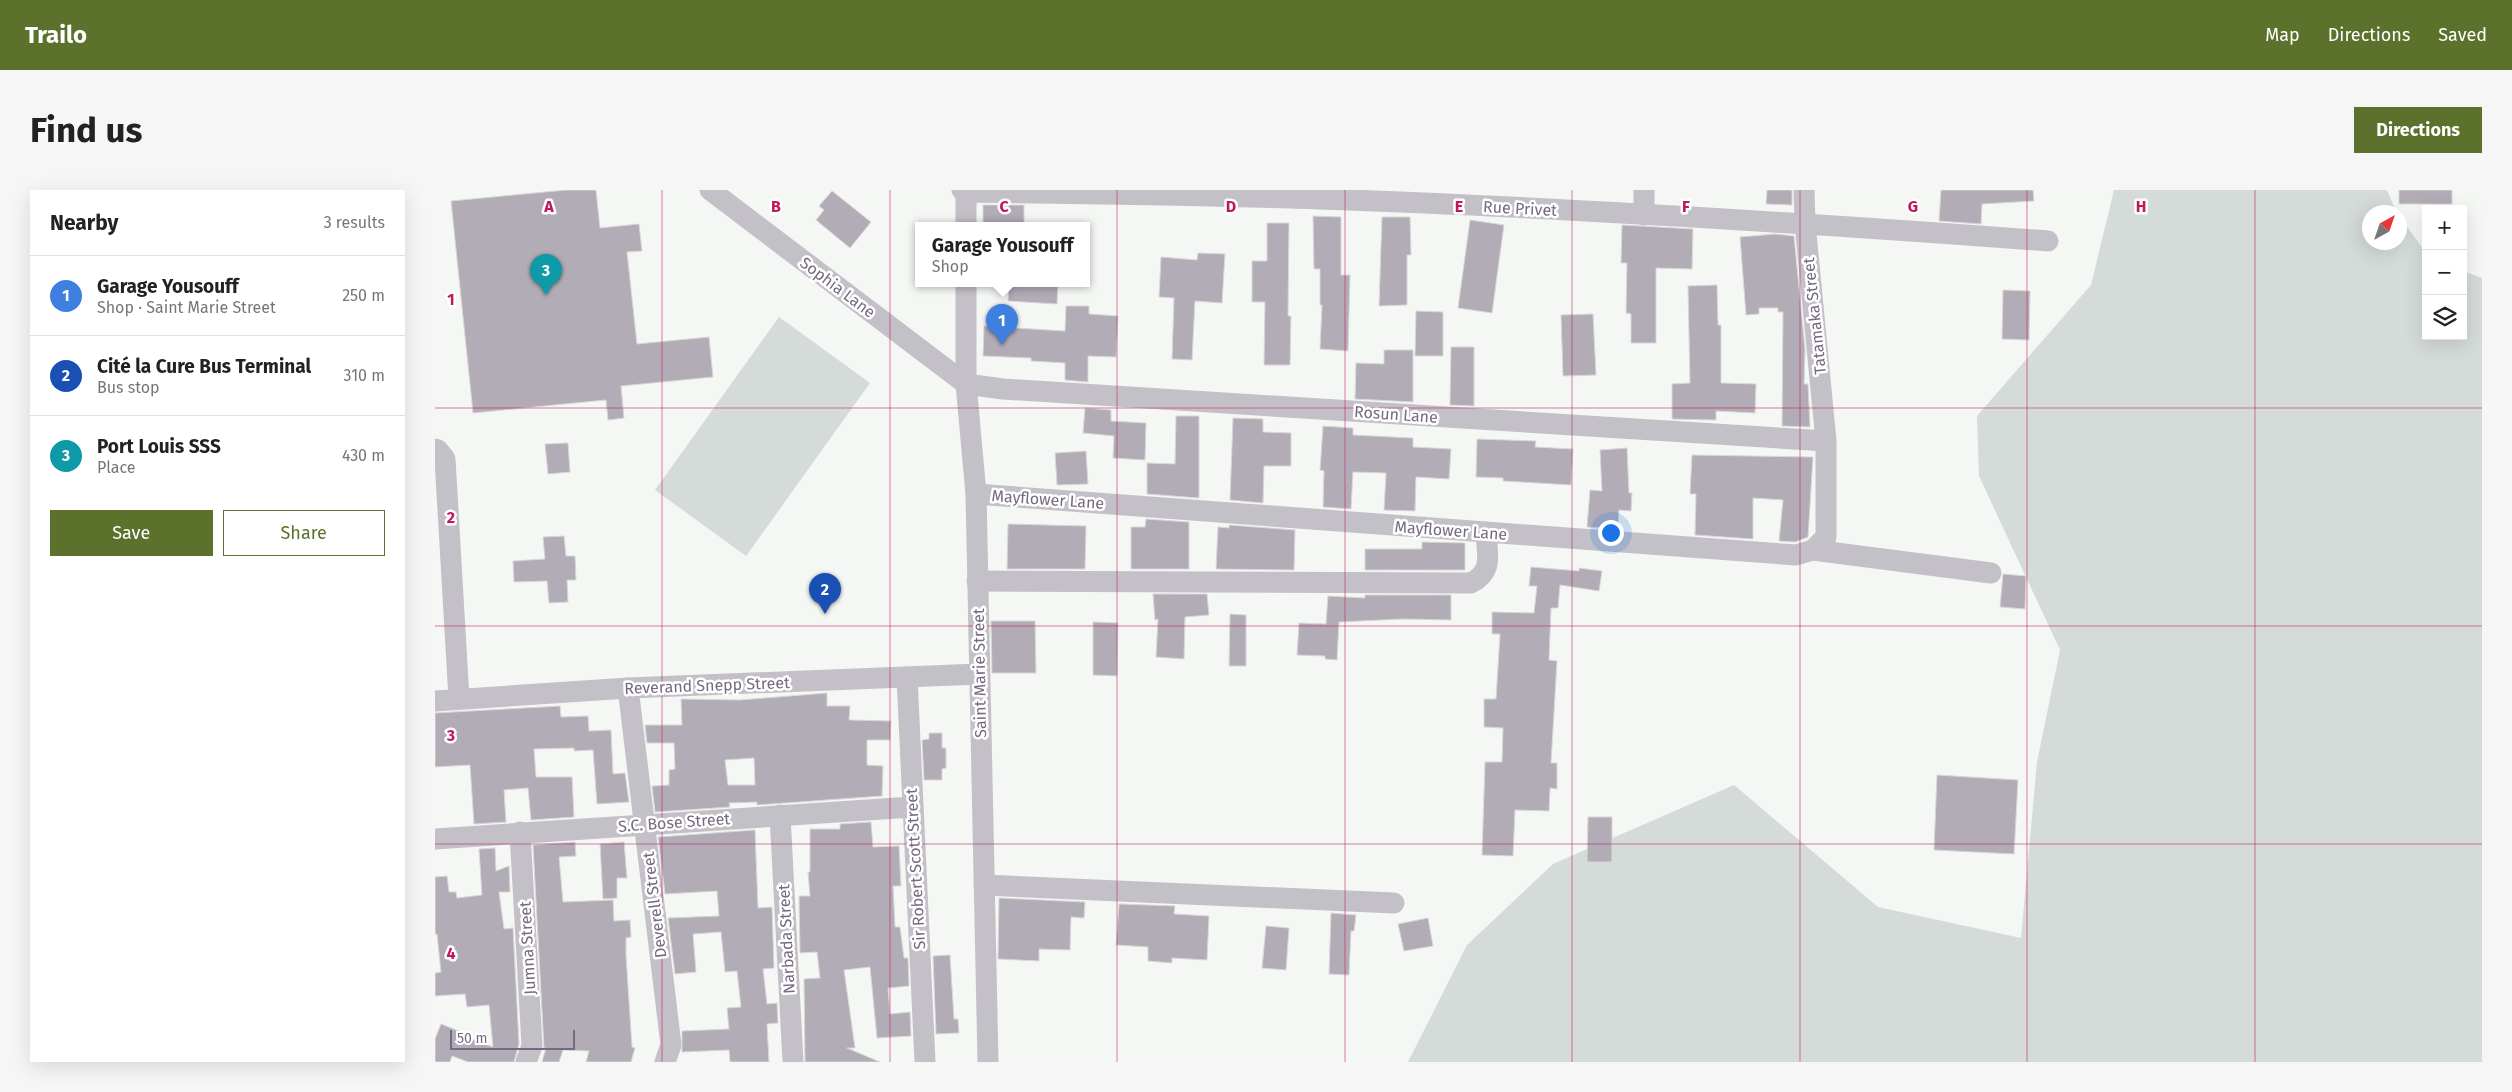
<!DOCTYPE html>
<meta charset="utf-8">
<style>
body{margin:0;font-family:"Fira Sans",sans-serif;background:#f6f6f6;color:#222}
.controls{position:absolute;right:15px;top:15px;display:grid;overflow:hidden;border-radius:0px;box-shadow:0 5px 20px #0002}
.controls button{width:45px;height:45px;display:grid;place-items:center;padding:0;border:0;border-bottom:1px solid #e0e0e0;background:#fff;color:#222;font:25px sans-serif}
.compass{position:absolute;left:1927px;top:15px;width:45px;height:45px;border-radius:50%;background:#fff;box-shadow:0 5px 20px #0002;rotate:40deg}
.scale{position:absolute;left:15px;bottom:12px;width:125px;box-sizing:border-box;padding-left:5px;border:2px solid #766982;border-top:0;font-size:14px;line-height:18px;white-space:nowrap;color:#766982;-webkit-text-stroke:4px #fff;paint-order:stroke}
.you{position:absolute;left:1175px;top:342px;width:18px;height:18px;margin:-12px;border:4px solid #fff;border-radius:50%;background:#1a73e8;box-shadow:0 0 0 8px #1a73e833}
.badge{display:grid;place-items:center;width:32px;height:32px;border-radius:50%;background:#5c712c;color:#fff;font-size:16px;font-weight:700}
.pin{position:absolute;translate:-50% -41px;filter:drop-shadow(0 1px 2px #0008)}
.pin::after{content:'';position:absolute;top:26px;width:18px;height:15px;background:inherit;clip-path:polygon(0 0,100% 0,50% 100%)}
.popup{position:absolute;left:480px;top:32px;width:175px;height:65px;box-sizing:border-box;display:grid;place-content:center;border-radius:0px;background:#fff;filter:drop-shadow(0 1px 4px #0005);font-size:16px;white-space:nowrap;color:#767676}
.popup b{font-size:19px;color:#222}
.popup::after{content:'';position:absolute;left:50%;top:100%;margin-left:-10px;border:10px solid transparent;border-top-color:#fff}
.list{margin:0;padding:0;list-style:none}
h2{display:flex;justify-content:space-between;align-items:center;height:65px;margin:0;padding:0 20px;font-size:21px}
h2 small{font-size:16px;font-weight:400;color:#767676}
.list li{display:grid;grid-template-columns:32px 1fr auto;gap:15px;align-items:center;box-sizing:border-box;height:80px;padding:0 20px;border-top:1px solid #e0e0e0}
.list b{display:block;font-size:19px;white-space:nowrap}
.list p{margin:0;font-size:16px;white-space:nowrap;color:#767676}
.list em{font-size:16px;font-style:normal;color:#767676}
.actions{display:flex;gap:10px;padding:15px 20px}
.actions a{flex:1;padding:11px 0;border:1px solid #5c712c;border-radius:0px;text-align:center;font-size:18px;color:#5c712c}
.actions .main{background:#5c712c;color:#fff}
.icon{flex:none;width:28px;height:28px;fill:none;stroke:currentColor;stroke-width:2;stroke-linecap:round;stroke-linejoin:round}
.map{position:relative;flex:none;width:2047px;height:872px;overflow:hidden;border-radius:0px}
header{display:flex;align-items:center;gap:30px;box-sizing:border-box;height:70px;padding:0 25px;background:#5c712c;color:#fff}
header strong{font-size:24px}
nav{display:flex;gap:28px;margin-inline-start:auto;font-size:18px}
.intro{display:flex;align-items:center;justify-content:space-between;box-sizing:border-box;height:120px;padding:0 30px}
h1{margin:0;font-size:35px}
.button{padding:12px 22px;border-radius:0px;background:#5c712c;color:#fff;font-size:18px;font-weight:700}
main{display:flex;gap:30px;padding:0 30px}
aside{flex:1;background:#fff;border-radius:0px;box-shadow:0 5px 20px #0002}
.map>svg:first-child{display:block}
.green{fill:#d4dbd9}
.building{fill:#b2acb7;stroke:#d7d8d7;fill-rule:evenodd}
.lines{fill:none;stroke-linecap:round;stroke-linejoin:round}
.minor{stroke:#c4c0c7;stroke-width:21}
.grid{fill:none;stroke:#c2185b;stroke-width:1;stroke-opacity:0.55}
.labels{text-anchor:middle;stroke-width:5;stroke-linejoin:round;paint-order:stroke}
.street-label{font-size:16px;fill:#766982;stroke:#fff}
.grid-label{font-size:16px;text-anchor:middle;font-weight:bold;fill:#c2185b;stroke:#fff;stroke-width:5;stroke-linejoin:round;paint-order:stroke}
</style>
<header>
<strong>Trailo</strong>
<nav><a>Map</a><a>Directions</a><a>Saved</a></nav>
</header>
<div class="intro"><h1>Find us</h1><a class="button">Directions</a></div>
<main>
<aside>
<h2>Nearby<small>3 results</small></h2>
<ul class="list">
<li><span class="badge" style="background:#3f7fe0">1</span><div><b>Garage Yousouff</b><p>Shop · Saint Marie Street</p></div><em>250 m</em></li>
<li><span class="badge" style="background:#1a4fb4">2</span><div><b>Cité la Cure Bus Terminal</b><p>Bus stop</p></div><em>310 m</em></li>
<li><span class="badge" style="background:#0f9aa8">3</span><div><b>Port Louis SSS</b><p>Place</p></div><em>430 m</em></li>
</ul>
<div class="actions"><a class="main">Save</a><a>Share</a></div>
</aside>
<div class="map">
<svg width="2047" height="872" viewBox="0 0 2047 872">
<rect width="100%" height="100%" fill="#f4f7f4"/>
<g class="green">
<polygon points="1679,0 1952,0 1961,22 1934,22 1934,52 1964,52 1965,27 1991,63 1991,146 2028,146 2028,81 2047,88 2047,872 973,872 1032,755 1118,674 1299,595 1443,717 1586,748 1602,572 1625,460 1544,286 1542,226 1656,95"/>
<polygon points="344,127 435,193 311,366 220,300"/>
</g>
<g class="building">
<polygon points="131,0 161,0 165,38 204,34 207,61 192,62 202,154 274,147 278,187 186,196 189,228 173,230 171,210 38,223 16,11"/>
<polygon points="1332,0 1357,0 1357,15 1331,14"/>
<polygon points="1506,0 1598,0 1599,11 1547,14 1546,34 1504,31"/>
<rect x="1964" y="0" width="53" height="14"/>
<polygon points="397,1 436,32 415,58 381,30 389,20 384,16"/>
<rect x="548" y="15" width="41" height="21"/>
<polygon points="878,26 906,27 906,85 915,85 913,161 885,159 887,115 885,115 885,79 879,79"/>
<polygon points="947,27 975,27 976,65 972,65 972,115 944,116"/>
<polygon points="1035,30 1069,35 1057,123 1023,118"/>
<polygon points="832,33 854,33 853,126 856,126 855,175 829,175 830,112 817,112 817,71 832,71"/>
<polygon points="1187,35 1258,39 1257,79 1221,78 1221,153 1196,153 1196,124 1191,123 1192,73 1186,73"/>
<polygon points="1340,44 1359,46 1370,159 1369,194 1373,194 1375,237 1347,236 1348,122 1343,122 1343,118 1324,118 1324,124 1311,125 1305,47"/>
<polygon points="763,63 790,64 787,113 760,111 757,170 737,169 739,108 724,107 726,67 762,70"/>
<polygon points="574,94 623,94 622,114 573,111"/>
<polygon points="1282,95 1283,135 1286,135 1286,193 1321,194 1320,223 1281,221 1281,230 1237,229 1237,194 1255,193 1253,96"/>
<polygon points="1568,100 1595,101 1594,150 1567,149"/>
<polygon points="631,116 654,116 654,124 683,126 681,167 653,166 653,192 630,190 630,173 596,171 596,168 548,166 549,136 630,141"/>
<polygon points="981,121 1008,122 1008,166 980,166"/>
<polygon points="1158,124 1161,185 1128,186 1126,125"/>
<polygon points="1016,157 1039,157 1039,216 1015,215"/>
<polygon points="949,160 978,160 978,212 920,209 921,173 949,174"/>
<polygon points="650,218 676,220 676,231 711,233 710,270 678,268 679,246 648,243"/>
<polygon points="741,226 764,226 764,308 712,304 712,273 740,274"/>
<polygon points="798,228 828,229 828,242 856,243 856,276 829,276 828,313 795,310"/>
<polygon points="888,236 918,238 918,245 978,248 978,257 1016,259 1014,289 981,287 980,321 949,320 951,283 918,282 916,319 888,317 889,281 885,280"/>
<polygon points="1042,249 1101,251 1100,257 1138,259 1136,295 1068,291 1068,288 1041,287"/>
<polygon points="133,253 135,282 113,284 110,254"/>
<polygon points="1192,258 1194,303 1197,303 1196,321 1184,320 1183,339 1152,337 1155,300 1167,301 1165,260"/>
<polygon points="651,261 653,294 622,295 620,263"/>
<polygon points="1257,265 1378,267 1373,347 1360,352 1344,351 1348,310 1318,308 1318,349 1260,345 1261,304 1255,304"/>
<polygon points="711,329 754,332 754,379 696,379 696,337 710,337"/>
<polygon points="573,334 651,336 650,379 572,379"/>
<polygon points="794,335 860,340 859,380 781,379 783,337 794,338"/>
<polygon points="129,346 131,366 140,366 141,390 132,390 133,412 114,413 112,391 79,392 78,371 110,369 108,347"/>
<polygon points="987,352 1030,353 1030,380 930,380 930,359 987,359"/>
<polygon points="1096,377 1144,381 1144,378 1167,381 1164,401 1125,395 1123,418 1116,418 1114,470 1122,471 1116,573 1122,573 1122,599 1115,598 1114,621 1080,620 1078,666 1047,665 1050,572 1067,572 1068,538 1049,537 1049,509 1061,509 1065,444 1057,444 1057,422 1099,423 1102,396 1094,396"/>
<polygon points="1568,384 1591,386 1590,419 1565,417"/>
<polygon points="718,404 772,404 774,425 750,427 749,469 721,467 723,429 720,430"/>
<polygon points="930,405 1016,405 1016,430 968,429 904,432 902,470 890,469 890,466 862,465 864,433 891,434 893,406 930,408"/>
<polygon points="795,424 811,425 811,476 794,476"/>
<polygon points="556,431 600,431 601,483 557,483"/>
<polygon points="658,432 683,433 682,486 658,485"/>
<path d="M392 503V516H415L414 530 456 531 455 550H432V575L448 576 447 606 322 615V612L294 613 295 617 220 622 217 596 234 595V580L240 579 239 553H212L210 535H247L246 509 305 510ZM319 568 320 595H293L290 570Z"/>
<polygon points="125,516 126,527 153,526 154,541 176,540 178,584 190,583 194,612 162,614 158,560 139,561 139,558 99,559 101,587 137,587 139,627 96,630 93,598 69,600 71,632 39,634 35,575 0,577 0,523"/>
<polygon points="494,543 507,543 507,558 511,558 511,578 507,579 507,590 489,590 487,550 494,549"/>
<polygon points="1502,585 1583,590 1579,664 1499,660"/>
<polygon points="1153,627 1177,627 1177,672 1152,672"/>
<polygon points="436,632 438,657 464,656 466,696 458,696 460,737 465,737 469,768 473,768 474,796 453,798 455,824 475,822 476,846 442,848 435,777 409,780 420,858 412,858 445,872 370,872 369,789 385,788 382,762 365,763 364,706 375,706 373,682 375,682 375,639 405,639 405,634"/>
<polygon points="320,640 323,718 337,717 339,778 328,779 332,814 342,813 343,833 332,834 334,872 295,872 294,860 247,862 247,841 294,839 292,818 306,817 302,781 290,782 286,742 258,744 261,782 240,784 233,728 284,726 282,701 230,704 223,647"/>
<polygon points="140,652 141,666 124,667 128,712 178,710 179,731 195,730 196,747 191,748 191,765 197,857 200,858 196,872 151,872 154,861 128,860 124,872 107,872 111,858 109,858 98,655"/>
<polygon points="189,652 192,688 182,688 182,708 168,709 165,654"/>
<polygon points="60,658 61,681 74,676 75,702 64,702 69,739 78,738 84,854 79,872 33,872 17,866 15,872 0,872 0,849 6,834 26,842 25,845 58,857 54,815 32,817 30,804 0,806 0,783 6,782 2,744 0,744 0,687 12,686 14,702 21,702 22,708 47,705 44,659"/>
<polygon points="564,708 650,712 649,728 636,727 635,760 604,759 604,771 563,769"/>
<polygon points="684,714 740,716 739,724 774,726 772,770 737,768 737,773 713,771 713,757 681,755"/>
<polygon points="896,723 921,725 919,741 916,741 914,785 894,784"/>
<polygon points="993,728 998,756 969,761 963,734"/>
<polygon points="831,736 854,738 851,780 827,778"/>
<polygon points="515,765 519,829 523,829 524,843 501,844 498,766"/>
</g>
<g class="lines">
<g class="minor">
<polyline points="275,0 531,194"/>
<path d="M527 0 531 2C649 4 766 5 884 9 1127 17 1370 33 1613 51"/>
<polyline points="531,0 531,36"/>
<polyline points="1209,0 1209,25"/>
<polyline points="531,94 531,194 541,304 553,872"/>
<polyline points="531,194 568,199 1391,251"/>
<polyline points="0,259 3,260 10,269 24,509"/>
<polyline points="541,304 1361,365 1378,360 1391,347 1391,251 1370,33 1369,0"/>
<polyline points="1378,360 1556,383"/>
<path d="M542 391 1036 393C1059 381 1052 365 1051 342"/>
<polyline points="472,487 490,872"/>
<polyline points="193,498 236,855 230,872"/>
<polyline points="0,511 193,498 544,484"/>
<polyline points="345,625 358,872"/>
<polyline points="85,642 97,856 91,872"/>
<polyline points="0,649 477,617"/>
<polyline points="549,695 959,713"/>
</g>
</g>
<path class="grid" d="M227 0V872M455 0V872M682 0V872M910 0V872M1137 0V872M1365 0V872M1592 0V872M1820 0V872M0 218H2047M0 436H2047M0 654H2047"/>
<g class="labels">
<g class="street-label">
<text transform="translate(1085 18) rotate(3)" y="6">Rue Privet</text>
<text transform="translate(403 97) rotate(37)" y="6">Sophia Lane</text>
<text transform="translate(1379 126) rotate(-96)" y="6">Tatamaka Street</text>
<text transform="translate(961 224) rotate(4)" y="6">Rosun Lane</text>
<text transform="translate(613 309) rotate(4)" y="6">Mayflower Lane</text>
<text transform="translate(1016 340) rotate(4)" y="6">Mayflower Lane</text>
<text transform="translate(544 483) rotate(-91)" y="6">Saint Marie Street</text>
<text transform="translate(272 495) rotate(-2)" y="6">Reverand Snepp Street</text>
<text transform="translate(239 632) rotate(-4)" y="6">S.C. Bose Street</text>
<text transform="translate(480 679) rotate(-93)" y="6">Sir Robert Scott Street</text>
<text transform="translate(219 715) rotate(-97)" y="6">Deverell Street</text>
<text transform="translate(351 749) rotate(-93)" y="6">Narbada Street</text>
<text transform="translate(92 758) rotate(-93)" y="6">Jumna Street</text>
</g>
</g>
<g class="grid-label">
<text x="114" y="22">A</text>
<text x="341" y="22">B</text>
<text x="569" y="22">C</text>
<text x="796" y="22">D</text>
<text x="1024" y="22">E</text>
<text x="1251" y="22">F</text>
<text x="1478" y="22">G</text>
<text x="1706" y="22">H</text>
<text x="16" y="115">1</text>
<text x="16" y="333">2</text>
<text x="16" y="551">3</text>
<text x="16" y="769">4</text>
</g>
</svg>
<div class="controls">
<button>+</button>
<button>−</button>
<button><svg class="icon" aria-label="layers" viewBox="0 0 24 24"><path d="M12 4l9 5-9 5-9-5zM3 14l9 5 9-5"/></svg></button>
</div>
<svg class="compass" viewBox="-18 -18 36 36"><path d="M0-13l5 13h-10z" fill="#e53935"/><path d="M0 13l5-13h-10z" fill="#767676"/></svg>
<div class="scale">50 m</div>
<div class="you"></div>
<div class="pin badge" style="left:567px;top:155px;background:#3f7fe0">1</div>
<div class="popup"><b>Garage Yousouff</b>Shop</div>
<div class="pin badge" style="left:390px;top:424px;background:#1a4fb4">2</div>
<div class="pin badge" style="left:111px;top:105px;background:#0f9aa8">3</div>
</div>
</main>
